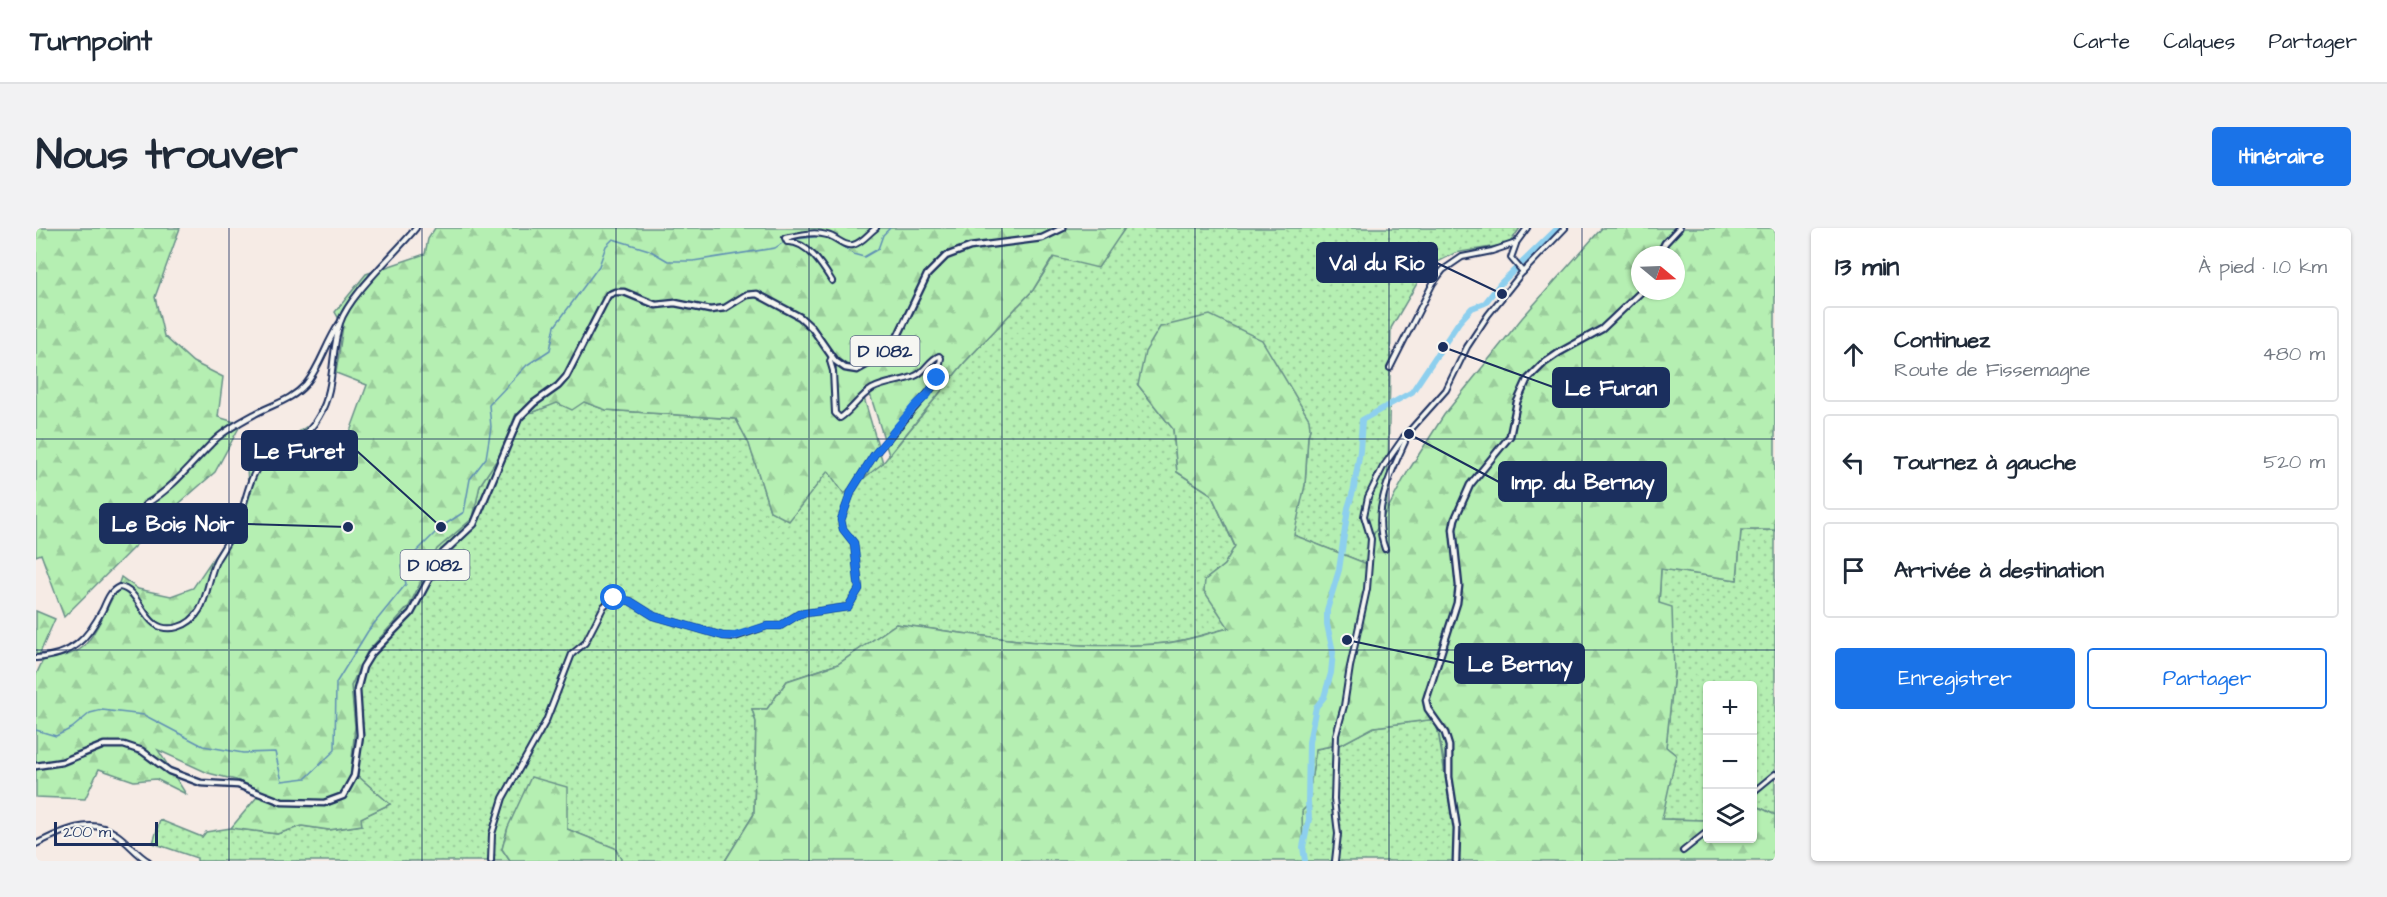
<!DOCTYPE html>
<html lang="fr">
<meta charset="utf-8">
<style>
body{margin:0;font-family:"Architects Daughter",sans-serif;background:#f2f2f3;color:#1f2937}
.controls{position:absolute;right:18px;bottom:18px;display:grid;overflow:hidden;border-radius:6px;box-shadow:0 2px 4px #0004}
.controls button{width:54px;height:54px;display:grid;place-items:center;padding:0;border:0;border-bottom:2px solid #e0e1e3;background:#fff;color:#1f2937;font:30px sans-serif}
.compass{position:absolute;left:1595px;top:18px;width:54px;height:54px;border-radius:50%;background:#fff;box-shadow:0 2px 4px #0004;rotate:109deg}
.scale{position:absolute;left:18px;bottom:15px;width:104px;box-sizing:border-box;padding-left:6px;border:3px solid #1b2f5e;border-top:0;font-size:16px;line-height:21px;white-space:nowrap;color:#1b2f5e;-webkit-text-stroke:4px #f6f6f2;paint-order:stroke}
.stop{position:absolute;width:18px;height:18px;margin:-14px;border:4px solid #1a73e8;border-radius:50%;background:#fff}
.stop.end{background:#1a73e8;border-color:#fff;box-shadow:0 2px 6px #0008}
.list{margin:0;padding:0;list-style:none}
h2{display:flex;justify-content:space-between;align-items:center;height:78px;margin:0;padding:0 24px;font-size:26px}
h2 small{font-size:20px;font-weight:400;color:#747a83}
.list li{display:grid;grid-template-columns:39px 1fr auto;gap:18px;align-items:center;box-sizing:border-box;height:96px;margin:0 12px 12px;padding:0 12px;border:2px solid #e0e1e3;border-radius:6px}
.list b{display:block;font-size:22px;white-space:nowrap}
.list p{margin:0;font-size:20px;white-space:nowrap;color:#747a83}
.list em{font-size:20px;font-style:normal;color:#747a83}
.actions{display:flex;gap:12px;padding:18px 24px}
.actions a{flex:1;padding:14px 0;border:2px solid #1a73e8;border-radius:6px;text-align:center;font-size:21px;color:#1a73e8}
.actions .main{background:#1a73e8;color:#fff}
.icon{flex:none;width:33px;height:33px;fill:none;stroke:currentColor;stroke-width:2;stroke-linecap:round;stroke-linejoin:round}
.map{position:relative;flex:none;width:1739px;height:633px;overflow:hidden;border-radius:6px}
header{display:flex;align-items:center;gap:36px;box-sizing:border-box;height:84px;padding:0 30px;background:#fff;border-bottom:2px solid #e0e1e3}
header strong{font-size:28px}
nav{display:flex;gap:33px;margin-inline-start:auto;font-size:21px}
.intro{display:flex;align-items:center;justify-content:space-between;box-sizing:border-box;height:144px;padding:0 36px}
h1{margin:0;font-size:42px}
.button{padding:15px 27px;border-radius:6px;background:#1a73e8;color:#fff;font-size:21px;font-weight:700}
main{display:flex;gap:36px;padding:0 36px}
aside{flex:1;background:#fff;border-radius:6px;box-shadow:0 2px 4px #0004}
.map>svg:first-child{display:block}
.grass{fill:url(#grass-dots);stroke:#688f88;stroke-width:1.5}
.forest{fill:url(#forest-firs);stroke:#688f88;stroke-width:1.5;fill-rule:evenodd}
.lines{fill:none;stroke-linecap:round;stroke-linejoin:round}
.stream{stroke:#5f8fb4;stroke-width:1.5}
.river{stroke:#8dcfee;stroke-width:6}
.minor-casing{stroke:#1b2f5e;stroke-width:8}
.major-casing{stroke:#1b2f5e;stroke-width:9}
.minor{stroke:#f6f6f2;stroke-width:4}
.major{stroke:#f6f6f2;stroke-width:4.5}
.route{stroke:#1a73e8;stroke-width:8}
.grid{fill:none;stroke:#1b2f5e;stroke-width:1.5;stroke-opacity:0.55}
.labels{text-anchor:middle;stroke-width:4.5;stroke-linejoin:round;paint-order:stroke}
.shield{fill:#f6f6f2;stroke:#5d6b8a;stroke-width:1.5}
.shield-label{font-size:18px;font-weight:bold;fill:#1b2f5e}
.leader{fill:none;stroke:#1b2f5e;stroke-width:2}
.callout-dot{fill:#1b2f5e;stroke:#f6f6f2;stroke-width:2}
.callout{fill:#1b2f5e;stroke:#1b2f5e;stroke-width:2}
.callout-label{font-size:21px;text-anchor:middle;font-weight:bold;fill:#fff}
</style>
<header>
<strong>Turnpoint</strong>
<nav><a>Carte</a><a>Calques</a><a>Partager</a></nav>
</header>
<div class="intro"><h1>Nous trouver</h1><a class="button">Itinéraire</a></div>
<main>
<div class="map">
<svg width="1739" height="633" viewBox="0 0 1739 633">
<defs>
<pattern id="grass-dots" width="8" height="8" patternUnits="userSpaceOnUse" patternTransform="scale(1.5)"><rect width="8" height="8" fill="#b5efb2"/><path d="M2 2h.1M6 6h.1" fill="none" stroke="#9bcd9c" stroke-width="1.8" stroke-linecap="round"/></pattern>
<pattern id="forest-firs" width="22" height="20" patternUnits="userSpaceOnUse" patternTransform="scale(1.5)"><rect width="22" height="20" fill="#b5efb2"/><path d="M5 1l3.5 6h-7zM16 11l3.5 6h-7z" fill="#9bcd9c"/></pattern>
</defs>
<rect width="100%" height="100%" fill="#f6ebe5"/>
<filter id="ink" filterUnits="userSpaceOnUse"><feTurbulence type="fractalNoise" baseFrequency=".0167" numOctaves="2"/><feDisplacementMap in="SourceGraphic" scale="12" xChannelSelector="R" yChannelSelector="G"/><feConvolveMatrix kernelMatrix="1 2 1 2 8 2 1 2 1" color-interpolation-filters="sRGB"/></filter>
<g filter="url(#ink)">
<g class="grass">
<path d="M1089 0H1484L1473 16 1419 25 1390 40 1355 100 1351 282 1337 308 1331 336 1257 307 1269 257 1272 208 1274 201 1102 157 1137 201 1141 244 1175 266 1199 319 1188 337 1169 352 1193 400C1172 405 1151 412 1130 415 1039 424 950 408 860 396L802 436 751 453 731 481H716L720 494 718 586 689 633H586L579 620 531 601 472 599 466 621 474 633H161V630L117 615 124 592 166 609 170 604 195 600 241 606 266 598 293 602 325 597 324 590 354 576 315 542 319 498 315 458 331 424 373 378 401 321 436 290 444 257 462 230 480 186 498 184 521 174H548L570 182 700 191 713 215 734 283 792 243 847 235 928 135 997 62 1018 29 1084 7Z"/>
<polygon points="1705,302 1739,302 1739,587 1717,576 1716,458 1672,458 1671,590 1667,592 1625,591 1640,527 1630,519 1638,445 1623,375 1625,341 1701,352"/>
<polygon points="1400,491 1423,633 1267,633 1266,583 1271,578 1280,521 1306,516 1337,499"/>
</g>
<g class="forest">
<polygon points="0,0 144,0 119,69 128,108 157,134 187,149 182,189 205,196 179,244 130,287 28,389 5,326 0,328"/>
<path d="M399 0H1089L1062 40 1017 29 997 62 928 135 853 227 834 166 828 170 847 235 808 266 792 243 753 293 734 283 713 216 700 191 570 182 548 174 536 182 521 175 498 184 480 186 462 230 444 257 437 290 401 321 373 378 331 424 315 458 319 498 315 542 354 576 325 590 326 597 293 602 266 598 241 606 195 600 226 563 200 552 172 545 122 522 150 566 120 551 98 553 63 541 49 571 0 569V447L7 432C20 429 37 428 47 419 57 411 81 362 85 349L102 361 135 368 157 360 195 304 212 257 211 239 221 222 231 216H245L270 199 286 208 311 212 331 157 300 145 307 98 299 84 330 46 389 26 392 11Z"/>
<path d="M1566 0H1739V302H1705L1701 352 1625 341 1623 375 1636 379 1638 445 1630 519 1640 527 1626 591 1667 592 1671 590 1672 610H1716L1717 576 1739 587V633H1423L1414 566 1400 491 1338 499 1306 516 1280 521 1271 578 1266 583 1267 633H689L718 586 720 494 716 481H731L751 453 802 436 860 396C950 408 1039 424 1130 415 1151 413 1172 405 1193 400L1168 363 1169 352 1188 337 1199 318 1175 266 1141 244 1137 201 1102 157 1109 124 1124 99 1174 87 1226 112 1273 191 1274 201 1272 208 1269 257 1258 307 1331 336 1337 308 1371 245 1408 187 1486 90ZM1604 27H1640V63H1604Z"/>
<polygon points="0,383 19,391 0,434"/>
<polygon points="495,549 531,559 531,601 579,620 586,633 474,633 466,621 472,599"/>
</g>
<g class="lines">
<g class="stream">
<polyline points="797,12 817,26 828,29 842,21 847,7 854,0"/>
<polyline points="0,502 20,508 36,500 54,485 66,482 108,487 167,518 207,525 239,524 246,553 270,550 299,522 300,455 332,403 370,356 366,338 405,299 428,284 434,251 450,230 455,199 453,177 491,137 514,122 519,98 563,38 570,18 577,11 613,22 632,33 657,33 739,20 751,12 787,8"/>
</g>
<polyline class="river" points="1269,633 1267,619 1273,591 1272,573 1273,514 1280,479 1288,469 1295,445 1297,424 1291,396 1291,382 1303,342 1312,280 1318,260 1324,223 1326,192 1376,164 1423,94 1436,80 1449,75 1464,56 1522,0"/>
<defs>
<g id="minor">
<polyline points="1480,16 1475,30 1487,44"/>
<path d="M796 53C786 37 771 13 751 14L749 10C763 7 777 3 791 7 801 9 807 19 817 17 826 15 833 5 840 0"/>
<polyline points="1354,140 1397,55 1407,42 1426,29 1456,23 1480,15 1491,0"/>
<path d="M110 276C138 260 157 233 180 211 191 201 206 193 219 186 237 176 255 173 270 156 284 139 290 115 303 96"/>
<path d="M1349 321C1335 283 1354 247 1369 214L1368 209"/>
<path d="M0 430C37 427 51 412 67 381 71 372 74 363 83 359 108 362 106 409 142 399 173 390 169 354 181 331 189 318 197 306 203 291 210 273 213 247 227 233 234 225 245 222 254 217 266 210 277 200 283 188 300 160 294 125 304 95 313 67 360 25 380 0"/>
<polyline points="1716,565 1739,546"/>
<path d="M0 616C24 604 55 588 80 606 92 614 100 626 112 633"/>
<polyline points="1647,623 1672,603"/>
<path d="M455 633 456 606 467 570 510 493 536 426 549 415 568 378 578 370 594 373 618 388 687 408 699 409 731 398H744L763 386 812 379 823 361 818 315 807 301 805 292 816 262 838 227 897 159 901 150 905 130 903 128C893 132 890 142 881 147 868 154 850 153 836 161 823 169 816 182 804 190L799 185 797 143 794 133 796 129"/>
<polyline points="1299,633 1302,606 1298,571 1300,507 1308,478 1314,439 1331,361 1335,311 1328,288 1332,269 1347,239 1368,209 1410,162 1431,119 1452,87 1484,47 1529,0"/>
</g>
<g id="major">
<polyline points="1623,27 1629,15 1643,0"/>
<polyline points="0,538 26,534 68,517 88,517 106,523 133,543 165,555 202,557 246,574 288,575 307,568 318,548 324,507 321,462 327,439 335,426 375,385 407,325 438,296 483,190 498,175 522,158 530,149 572,67 579,64 588,64 620,77 639,75 674,82 689,80 710,67 721,66 764,89 776,100 799,133 809,140 821,142 837,133 859,114 891,47 910,28 934,19 1006,10 1027,0"/>
<polyline points="1420,633 1421,601 1413,549 1413,518 1409,505 1392,481 1390,472 1421,375 1423,358 1417,301 1419,291 1434,257 1474,208 1481,174 1491,152 1508,135 1524,124 1566,101 1606,63"/>
</g>
</defs>
<use href="#minor" class="minor-casing"/>
<use href="#major" class="major-casing"/>
<use href="#minor" class="minor"/>
<use href="#major" class="major"/>
</g>
</g>
<g class="lines" filter="url(#ink)">
<polyline class="route" points="578,370 594,373 618,388 687,408 699,408 731,398 744,398 763,386 812,379 823,361 818,315 807,301 805,292 816,262 838,227 878,179 892,166 901,150"/>
</g>
<path class="grid" d="M193 0V633M386 0V633M580 0V633M773 0V633M966 0V633M1159 0V633M1353 0V633M1546 0V633M0 211H1739M0 422H1739"/>
<g class="labels">
<g class="shield">
<rect x="814.5" y="108" width="69" height="30" rx="4.5"/>
<rect x="364.5" y="322" width="69" height="30" rx="4.5"/>
</g>
<g class="shield-label">
<text x="849" y="129">D 1082</text>
<text x="399" y="343">D 1082</text>
</g>
</g>
<path class="leader" d="M1466 66L1401 35M1407 119L1517 159M405 299L321 223M1373 206L1463 254M312 299L211 296M1311 412L1419 435"/>
<g class="callout-dot">
<circle cx="1466" cy="66" r="6"/>
<circle cx="1407" cy="119" r="6"/>
<circle cx="405" cy="299" r="6"/>
<circle cx="1373" cy="206" r="6"/>
<circle cx="312" cy="299" r="6"/>
<circle cx="1311" cy="412" r="6"/>
</g>
<g class="callout">
<rect x="1281" y="15" width="120" height="39" rx="6"/>
<rect x="1517" y="140" width="116" height="39" rx="6"/>
<rect x="206" y="203" width="115" height="39" rx="6"/>
<rect x="1463" y="234" width="167" height="39" rx="6"/>
<rect x="64" y="276" width="147" height="39" rx="6"/>
<rect x="1419" y="416" width="129" height="39" rx="6"/>
</g>
<g class="callout-label">
<text x="1341" y="42">Val du Rio</text>
<text x="1575" y="167">Le Furan</text>
<text x="263" y="230">Le Furet</text>
<text x="1547" y="261">Imp. du Bernay</text>
<text x="137" y="303">Le Bois Noir</text>
<text x="1484" y="443">Le Bernay</text>
</g>
</svg>
<div class="controls">
<button>+</button>
<button>−</button>
<button><svg class="icon" aria-label="layers" viewBox="0 0 24 24"><path d="M12 4l9 5-9 5-9-5zM3 14l9 5 9-5"/></svg></button>
</div>
<svg class="compass" viewBox="-18 -18 36 36"><path d="M0-13l5 13h-10z" fill="#e53935"/><path d="M0 13l5-13h-10z" fill="#747a83"/></svg>
<div class="scale">200 m</div>
<div class="stop" style="left:578px;top:370px"></div>
<div class="stop end" style="left:901px;top:150px"></div>
</div>
<aside>
<h2>13 min<small>À pied · 1.0 km</small></h2>
<ul class="list">
<li><svg class="icon" aria-label="ahead" viewBox="0 0 24 24"><path d="M12 20V5M6 11l6-6 6 6"/></svg><div><b>Continuez</b><p>Route de Fissemagne</p></div><em>480 m</em></li>
<li><svg class="icon" aria-label="left" viewBox="0 0 24 24"><path d="M17 20v-9H6M10 6l-5 5 5 5"/></svg><div><b>Tournez à gauche</b></div><em>520 m</em></li>
<li><svg class="icon" aria-label="arrive" viewBox="0 0 24 24"><path d="M6 21V4h12l-3 4 3 4H6"/></svg><div><b>Arrivée à destination</b></div></li>
</ul>
<div class="actions"><a class="main">Enregistrer</a><a>Partager</a></div>
</aside>
</main>
